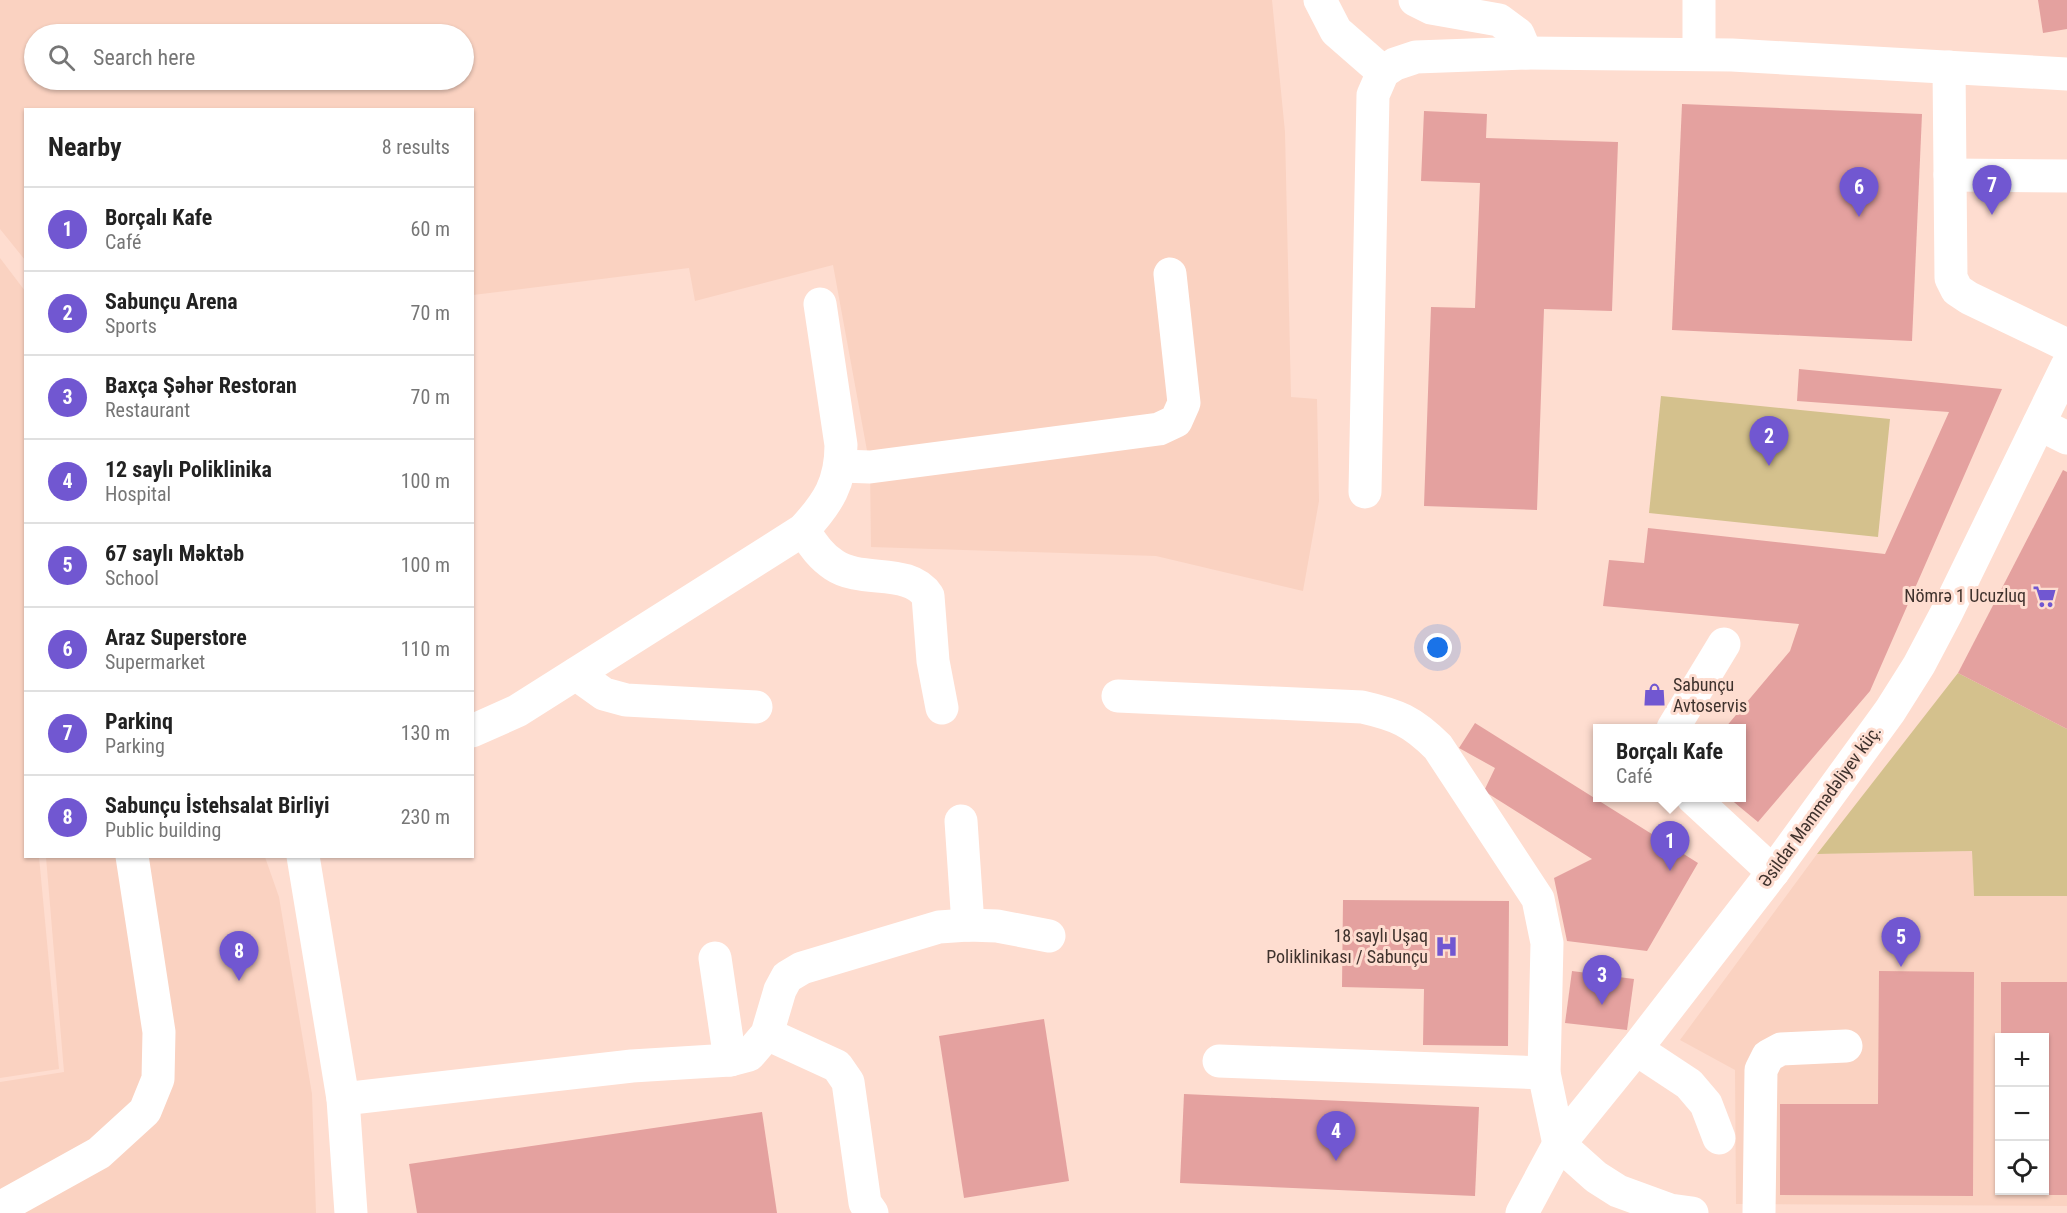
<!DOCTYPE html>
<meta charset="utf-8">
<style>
body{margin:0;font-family:"Roboto Condensed",sans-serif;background:#f6f6f6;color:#222}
.controls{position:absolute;right:18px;bottom:18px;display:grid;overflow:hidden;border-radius:0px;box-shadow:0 2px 4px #0004}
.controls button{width:54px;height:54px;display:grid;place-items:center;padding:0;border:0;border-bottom:2px solid #e0e0e0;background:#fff;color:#222;font:30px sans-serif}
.you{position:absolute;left:1438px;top:648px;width:21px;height:21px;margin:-15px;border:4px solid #fff;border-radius:50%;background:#1a73e8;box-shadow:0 0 0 9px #1a73e833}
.badge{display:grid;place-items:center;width:39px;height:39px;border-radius:50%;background:#7157d1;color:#fff;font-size:20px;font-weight:700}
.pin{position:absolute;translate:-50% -50px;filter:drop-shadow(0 2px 3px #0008)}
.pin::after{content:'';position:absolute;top:32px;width:21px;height:18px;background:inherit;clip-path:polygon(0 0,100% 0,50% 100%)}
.popup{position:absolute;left:1593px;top:724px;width:153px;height:78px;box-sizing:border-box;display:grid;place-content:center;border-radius:0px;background:#fff;filter:drop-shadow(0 2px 4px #0005);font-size:20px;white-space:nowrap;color:#767676}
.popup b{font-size:22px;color:#222}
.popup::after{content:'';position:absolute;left:50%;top:100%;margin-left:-12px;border:12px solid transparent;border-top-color:#fff}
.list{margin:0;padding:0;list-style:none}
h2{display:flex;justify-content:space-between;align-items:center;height:78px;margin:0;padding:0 24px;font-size:26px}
h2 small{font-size:20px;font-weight:400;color:#767676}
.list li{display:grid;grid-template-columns:39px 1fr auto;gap:18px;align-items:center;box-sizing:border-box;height:84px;padding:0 24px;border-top:2px solid #e0e0e0}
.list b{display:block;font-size:22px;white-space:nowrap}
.list p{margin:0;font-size:20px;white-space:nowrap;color:#767676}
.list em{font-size:20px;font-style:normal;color:#767676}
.icon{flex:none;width:33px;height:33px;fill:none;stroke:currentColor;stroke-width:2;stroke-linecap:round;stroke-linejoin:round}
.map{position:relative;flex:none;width:2067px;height:1213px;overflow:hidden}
.search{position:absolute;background:#fff;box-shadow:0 2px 4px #0004;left:24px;top:24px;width:450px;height:66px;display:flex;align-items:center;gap:15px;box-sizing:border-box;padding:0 21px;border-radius:33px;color:#767676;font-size:22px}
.panel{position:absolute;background:#fff;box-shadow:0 2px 4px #0004;left:24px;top:108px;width:450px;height:750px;border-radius:0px}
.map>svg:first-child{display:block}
.built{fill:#fad2c1;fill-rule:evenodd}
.green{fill:#d4c18d}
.building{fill:#e4a19f}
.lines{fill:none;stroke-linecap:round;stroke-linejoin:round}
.minor{stroke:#fff;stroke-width:33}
.labels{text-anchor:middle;stroke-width:6;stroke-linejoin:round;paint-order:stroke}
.poi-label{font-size:18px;fill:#3f322d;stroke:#feddd0;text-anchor:end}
.street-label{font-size:18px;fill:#3f322d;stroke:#feddd0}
</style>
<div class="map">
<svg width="2067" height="1213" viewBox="0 0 2067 1213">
<rect width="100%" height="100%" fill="#feddd0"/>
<g class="built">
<path d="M0 0H1272L1285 132 1291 397 1317 399 1319 501 1303 591 1156 556 871 547 870 467 833 265 695 301 689 268 473 295 472 110H26L25 260 0 229ZM34 34H464V80H34Z"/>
<polygon points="0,258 25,291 26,856 39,857 59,1069 0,1078"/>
<path d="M1972 851 1974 896H2067V1206L1736 1204 1735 1070 1680 1040 1817 854ZM2000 1038H2044V1190H2000Z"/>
<polygon points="46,857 265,857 279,897 312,1094 316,1213 0,1213 0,1082 64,1072"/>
</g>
<g class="green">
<polygon points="1661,396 1890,419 1878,537 1649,513"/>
<polygon points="1958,673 2067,729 2067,896 1974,896 1972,851 1817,854"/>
</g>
<g class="building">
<polygon points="2038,0 2067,0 2067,29 2043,33"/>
<polygon points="1682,104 1922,114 1912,341 1672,330"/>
<polygon points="1424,111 1487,114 1486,138 1618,142 1612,311 1544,309 1537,510 1424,506 1431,307 1475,308 1480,183 1421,181"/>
<polygon points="1799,369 2002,389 1870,691 1758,822 1729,798 1742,798 1742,728 1725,728 1790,651 1799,624 1603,606 1609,560 1644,563 1648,528 1885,554 1949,412 1797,401"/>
<polygon points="2063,470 2067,472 2067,729 1958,673"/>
<polygon points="1475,723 1698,863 1647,951 1567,941 1554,878 1592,859 1484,791 1495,768 1459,748"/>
<polygon points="1343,900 1509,901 1508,1046 1423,1045 1424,989 1342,987"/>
<polygon points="1572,971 1634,979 1627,1030 1565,1023"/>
<polygon points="1879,971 1974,972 1973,1196 1780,1195 1780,1104 1878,1104"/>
<polygon points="2001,982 2067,982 2067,1195 2001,1195 2001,1190 2044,1190 2044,1038 2001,1038"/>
<polygon points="1044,1019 1069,1181 964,1198 939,1036"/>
<polygon points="1184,1094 1479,1107 1475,1196 1180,1183"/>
<polygon points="762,1112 777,1213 417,1213 409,1164"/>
</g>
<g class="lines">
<g class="minor">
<polyline points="1320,0 1336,31 1383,72"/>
<polyline points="1415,0 1431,8 1499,20 1518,34 1526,53"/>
<polyline points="1699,0 1699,54"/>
<polyline points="1949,67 1951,278 1957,290 1969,298 2067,345"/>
<polyline points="1950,175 2067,176"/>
<polyline points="2039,424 2067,438"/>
<polyline points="841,466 870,467 1159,429 1176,421 1184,403 1170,274"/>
<polyline points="1365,492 1373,95 1383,72 1395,64 1416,57 1526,53 1732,55 2067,74"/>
<path d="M803 530C812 543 820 556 834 565 862 584 909 567 928 596L933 661 942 708"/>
<polyline points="576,674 604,694 626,700 756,707"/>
<path d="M1118 696 1362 707C1397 715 1412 721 1438 747L1538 899 1547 943 1544 1073 1559 1144 1596 1177 1618 1191 1670 1210 1692 1213"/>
<polyline points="1673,728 1724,644"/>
<path d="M472 731 517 711 803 530C828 503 841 483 841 445L820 304"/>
<polyline points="1693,798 1773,872"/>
<polyline points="961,821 968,925"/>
<polyline points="303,856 343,1099 351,1213"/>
<polyline points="715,958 730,1060"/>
<polyline points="767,1034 837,1066 848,1082 865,1203 872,1213"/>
<polyline points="1636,1049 1689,1084 1706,1104 1719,1138"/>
<polyline points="1219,1061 1544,1073"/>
<polyline points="343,1099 632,1066 730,1060 749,1055 767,1034 780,990 787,977 802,968 939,927 968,925 997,926 1049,936"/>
<polyline points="0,1208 99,1153 145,1111 158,1079 159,1032 132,856"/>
<polyline points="1522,1213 1559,1144 1636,1049 1773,872 1890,711 1919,665 1947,612 2067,366"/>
<polyline points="1759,1213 1761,1070 1768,1056 1781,1049 1846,1046"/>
</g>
</g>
<defs>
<symbol id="supermarket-bare" viewBox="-9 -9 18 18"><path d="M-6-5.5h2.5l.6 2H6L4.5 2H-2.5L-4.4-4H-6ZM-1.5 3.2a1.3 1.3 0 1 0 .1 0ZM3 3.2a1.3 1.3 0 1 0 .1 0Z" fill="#7157d1" stroke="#feddd0" stroke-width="2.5" paint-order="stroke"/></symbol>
<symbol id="shop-bare" viewBox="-9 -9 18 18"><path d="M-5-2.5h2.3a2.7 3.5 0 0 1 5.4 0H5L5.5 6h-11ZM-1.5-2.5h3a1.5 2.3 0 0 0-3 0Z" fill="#7157d1" stroke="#feddd0" stroke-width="2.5" paint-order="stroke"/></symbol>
<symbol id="hospital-bare" viewBox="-9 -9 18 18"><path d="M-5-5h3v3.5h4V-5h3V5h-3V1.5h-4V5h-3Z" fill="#7157d1" stroke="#feddd0" stroke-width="2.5" paint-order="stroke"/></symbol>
</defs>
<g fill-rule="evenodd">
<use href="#supermarket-bare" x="2028" y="580" width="33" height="33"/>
<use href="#shop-bare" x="1638" y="678" width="33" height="33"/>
<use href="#hospital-bare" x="1430" y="930" width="33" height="33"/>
</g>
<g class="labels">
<g class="poi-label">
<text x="2026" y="602">Nömrə 1 Ucuzluq</text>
<text x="1673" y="691" text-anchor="start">Sabunçu<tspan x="1673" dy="21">Avtoservis</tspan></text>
<text x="1428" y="942">18 saylı Uşaq<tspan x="1428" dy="21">Poliklinikası / Sabunçu</tspan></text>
</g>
<g class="street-label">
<text transform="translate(1820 806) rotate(-54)" y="6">Əsildar Məmmədəliyev küç.</text>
</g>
</g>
</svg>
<div class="controls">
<button>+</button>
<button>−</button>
<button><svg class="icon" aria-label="locate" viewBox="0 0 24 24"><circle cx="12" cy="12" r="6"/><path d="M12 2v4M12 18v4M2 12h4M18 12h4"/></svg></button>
</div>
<div class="you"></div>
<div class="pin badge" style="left:1670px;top:871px">1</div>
<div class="popup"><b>Borçalı Kafe</b>Café</div>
<div class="pin badge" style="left:1769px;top:466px">2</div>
<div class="pin badge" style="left:1602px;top:1005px">3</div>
<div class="pin badge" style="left:1336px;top:1161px">4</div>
<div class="pin badge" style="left:1901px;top:967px">5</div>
<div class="pin badge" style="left:1859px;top:217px">6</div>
<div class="pin badge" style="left:1992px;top:215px">7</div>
<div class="pin badge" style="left:239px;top:981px">8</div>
<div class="search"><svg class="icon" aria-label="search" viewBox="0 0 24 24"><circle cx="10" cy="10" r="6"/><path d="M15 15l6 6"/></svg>Search here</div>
<section class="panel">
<h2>Nearby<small>8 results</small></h2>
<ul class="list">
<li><span class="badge">1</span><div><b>Borçalı Kafe</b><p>Café</p></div><em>60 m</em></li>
<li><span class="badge">2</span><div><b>Sabunçu Arena</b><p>Sports</p></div><em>70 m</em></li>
<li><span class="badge">3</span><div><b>Baxça Şəhər Restoran</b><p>Restaurant</p></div><em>70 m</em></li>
<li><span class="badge">4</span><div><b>12 saylı Poliklinika</b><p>Hospital</p></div><em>100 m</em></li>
<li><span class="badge">5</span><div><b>67 saylı Məktəb</b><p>School</p></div><em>100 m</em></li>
<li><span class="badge">6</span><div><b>Araz Superstore</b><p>Supermarket</p></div><em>110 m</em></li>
<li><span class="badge">7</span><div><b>Parkinq</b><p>Parking</p></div><em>130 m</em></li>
<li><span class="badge">8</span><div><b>Sabunçu İstehsalat Birliyi</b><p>Public building</p></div><em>230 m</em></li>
</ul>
</section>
</div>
